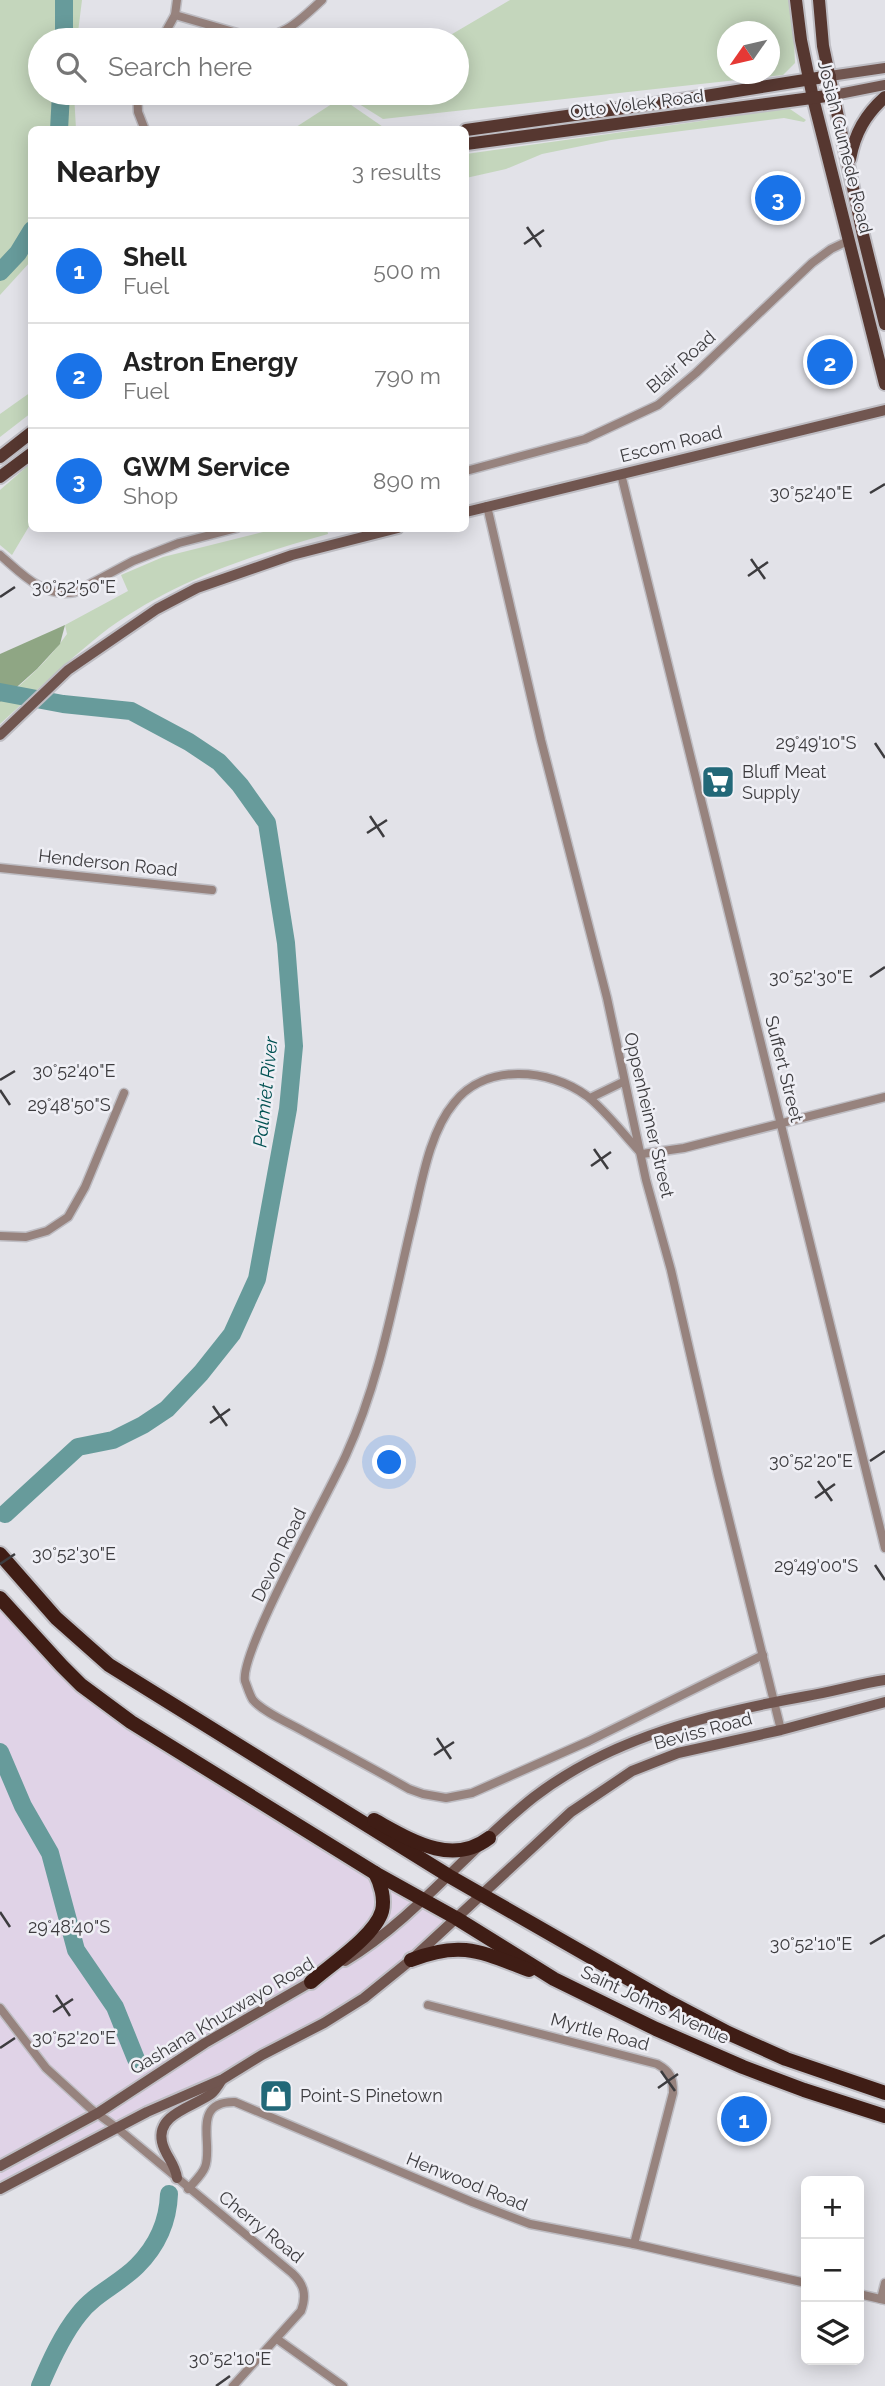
<!DOCTYPE html>
<meta charset="utf-8">
<style>
body{margin:0;font-family:Raleway,sans-serif;background:#f6f6f6;color:#222}
.controls{position:absolute;right:21px;bottom:21px;display:grid;overflow:hidden;border-radius:10px;box-shadow:0 4px 18px #0003}
.controls button{width:63px;height:63px;display:grid;place-items:center;padding:0;border:0;border-bottom:2px solid #e0e0e0;background:#fff;color:#222;font:35px sans-serif}
.compass{position:absolute;left:717px;top:21px;width:63px;height:63px;border-radius:50%;background:#fff;box-shadow:0 4px 18px #0003;rotate:236deg}
.you{position:absolute;left:390px;top:1463px;width:24px;height:24px;margin:-18px;border:5px solid #fff;border-radius:50%;background:#1a73e8;box-shadow:0 0 0 10px #1a73e833}
.badge{display:grid;place-items:center;width:46px;height:46px;border-radius:50%;background:#1a73e8;color:#fff;font-size:23px;font-weight:700}
.pin{position:absolute;translate:-50% -50%;border:4px solid #fff;box-shadow:0 2px 7px #0006}
.list{margin:0;padding:0;list-style:none}
h2{display:flex;justify-content:space-between;align-items:center;height:91px;margin:0;padding:0 28px;font-size:30px}
h2 small{font-size:23px;font-weight:400;color:#767676}
.list li{display:grid;grid-template-columns:46px 1fr auto;gap:21px;align-items:center;box-sizing:border-box;height:105px;padding:0 28px;border-top:2px solid #e0e0e0}
.list b{display:block;font-size:26px;white-space:nowrap}
.list p{margin:0;font-size:23px;white-space:nowrap;color:#767676}
.list em{font-size:23px;font-style:normal;color:#767676}
.icon{flex:none;width:38px;height:38px;fill:none;stroke:currentColor;stroke-width:2;stroke-linecap:round;stroke-linejoin:round}
.map{position:relative;flex:none;width:885px;height:2386px;overflow:hidden}
.search{position:absolute;background:#fff;box-shadow:0 4px 18px #0003;left:28px;top:28px;width:441px;height:77px;display:flex;align-items:center;gap:18px;box-sizing:border-box;padding:0 24px;border-radius:38px;color:#767676;font-size:26px}
.panel{position:absolute;background:#fff;box-shadow:0 4px 18px #0003;left:28px;top:126px;width:441px;height:406px;border-radius:10px}
.map>svg:first-child{display:block}
.industrial{fill:#e0d3e7}
.green{fill:#c4d6bc;fill-rule:evenodd}
.forest{fill:#8fa684}
.lines{fill:none;stroke-linecap:round;stroke-linejoin:round}
.river{stroke:#679b9b;stroke-width:18}
.street-casing{stroke:#bebdc3;stroke-width:11}
.secondary-casing{stroke:#bebdc3;stroke-width:14}
.primary-casing{stroke:#bebdc3;stroke-width:16}
.highway-casing{stroke:#bebdc3;stroke-width:18}
.street{stroke:#97837e;stroke-width:8}
.secondary{stroke:#715650;stroke-width:10}
.primary{stroke:#563730;stroke-width:12}
.highway{stroke:#3f1d15;stroke-width:14}
.ticks{fill:none;stroke:#3d3c3f;stroke-width:2.5}
.labels{text-anchor:middle;stroke-width:5;stroke-linejoin:round;paint-order:stroke}
.street-label{font-size:18px;fill:#3d3c3f;stroke:#efeff5}
.poi-label{font-size:18px;fill:#3d3c3f;stroke:#efeff5;text-anchor:start}
.water-label{font-size:19px;font-style:italic;fill:#005152;stroke:#efeff5}
.ticks-label{font-size:18px;text-anchor:middle;fill:#3d3c3f;stroke:#efeff5;stroke-width:5;stroke-linejoin:round;paint-order:stroke}
</style>
<div class="map">
<svg width="885" height="2386" viewBox="0 0 885 2386">
<rect width="100%" height="100%" fill="#e2e2e8"/>
<polygon class="industrial" points="0,1599 104,1704 455,1918 410,1959 325,2023 0,2189"/>
<g class="green">
<polygon points="0,0 82,0 77,40 40,40 40,93 74,93 76,129 32,130 31,261 0,295"/>
<path d="M510 0H792L795 63 783 75 383 119 348 97 355 93H457V40H442ZM728 32H770V74H728Z"/>
<polygon points="341,98 386,129 293,129"/>
<polygon points="777,108 790,109 806,120 804,122 784,118 611,140 542,154 506,169 466,178 466,154 730,117"/>
<polygon points="31,392 31,413 0,437 0,414"/>
<polygon points="31,463 31,523 12,555 0,545 0,490"/>
<path d="M275 529H327L328 534C248 556 166 584 100 635 65 663 33 694 0 724V702C25 682 49 660 67 634L65 625 128 591 121 575 163 557Z"/>
</g>
<polygon class="forest" points="65,625 60,644 37,669 0,702 0,654"/>
<g class="lines">
<g class="river">
<polyline points="64,40 64,0"/>
<polyline points="59,130 61,93"/>
<polyline points="0,272 18,253 32,230"/>
<polyline points="0,692 63,704 131,711 189,742 219,762 240,785 267,823 286,943 294,1046 288,1109 257,1279 232,1334 201,1373 167,1409 143,1425 113,1440 78,1447 5,1514"/>
<polyline points="0,1752 23,1806 50,1853 76,1950 115,2007 136,2059"/>
<path d="M40 2386C50 2362 62 2335 79 2314 94 2294 119 2284 137 2266 157 2246 168 2222 169 2194"/>
</g>
<defs>
<g id="street">
<path d="M175 15 251 37C282 40 300 20 322 0"/>
<polyline points="161,40 175,15 177,0"/>
<polyline points="137,93 138,112 145,130"/>
<polyline points="466,471 585,439 658,405 696,373 812,263 831,249 850,240"/>
<polyline points="621,474 885,1548"/>
<polyline points="487,506 541,740 607,998 646,1180 671,1270 718,1475 781,1730"/>
<path d="M0 555C22 574 43 598 75 592L133 561 179 543 237 528"/>
<polyline points="0,868 212,890"/>
<polyline points="590,1098 623,1082"/>
<polyline points="0,1236 26,1237 47,1231 68,1217 85,1187 124,1093"/>
<path d="M763 1655 589 1741 472 1793 446 1798 423 1794 409 1789C374 1769 338 1750 303 1731 289 1723 263 1712 253 1700 250 1696 247 1686 245 1681 239 1653 330 1491 346 1455 379 1383 393 1304 411 1227 421 1188 428 1134 454 1103 485 1063 549 1068 587 1096 607 1112 624 1135 642 1154L684 1148 885 1097"/>
<path d="M428 2005 657 2064C671 2072 673 2077 673 2093L634 2244"/>
<path d="M0 2008 46 2068 91 2109 117 2128 292 2273C304 2284 307 2295 301 2311L233 2386"/>
<path d="M188 2189C194 2182 202 2175 205 2167 214 2145 190 2101 235 2102L472 2202 530 2224 634 2244 806 2283"/>
<polyline points="859,2294 885,2300"/>
<polyline points="881,2299 885,2283"/>
<polyline points="277,2339 343,2386"/>
</g>
<g id="secondary">
<polyline points="830,76 885,68"/>
<polyline points="834,95 885,85"/>
<polyline points="466,512 885,410"/>
<polyline points="0,735 68,670 157,609 197,588 292,555 398,528"/>
<path d="M345 1961C416 1918 469 1848 534 1797 612 1737 712 1713 807 1696 833 1692 858 1684 885 1680"/>
<polyline points="0,2166 98,2113 205,2043 316,1979"/>
<path d="M177 2178C175 2163 165 2156 162 2142 156 2114 193 2107 211 2094 215 2091 218 2086 221 2081"/>
<polyline points="0,2189 147,2112 223,2079 262,2055 324,2023 364,1998 411,1960 571,1812 632,1771 678,1753 781,1730 885,1702"/>
</g>
<g id="primary">
<polyline points="796,0 801,40 813,98 885,384"/>
<polyline points="819,0 823,46 863,235 885,324"/>
<polyline points="466,130 668,102 830,76"/>
<polyline points="466,144 834,95"/>
<path d="M850 159C855 133 865 115 885 97"/>
<polyline points="0,457 32,432"/>
<polyline points="0,477 32,453"/>
</g>
<g id="highway">
<polyline points="0,1554 56,1618 109,1665 449,1876 669,2002 728,2033 786,2059 885,2093"/>
<polyline points="0,1598 62,1666 81,1685 131,1722 375,1873 456,1918 554,1979 656,2029 743,2067 804,2090 885,2116"/>
<path d="M374 1820C409 1839 451 1867 489 1838"/>
<path d="M411 1960C462 1940 481 1952 529 1970"/>
<path d="M311 1982C330 1965 375 1936 382 1911 385 1899 381 1884 375 1873"/>
</g>
</defs>
<use href="#street" class="street-casing"/>
<use href="#secondary" class="secondary-casing"/>
<use href="#primary" class="primary-casing"/>
<use href="#highway" class="highway-casing"/>
<use href="#street" class="street"/>
<use href="#secondary" class="secondary"/>
<use href="#primary" class="primary"/>
<use href="#highway" class="highway"/>
</g>
<path class="ticks" d="M527 227 541 247M524 244 544 230M870 493 885 484M751 559 765 579M748 576 768 562M0 597 15 587M875 743 885 758M370 816 384 837M367 833 387 820M870 977 885 967M0 1080 15 1071M0 1090 10 1105M594 1149 608 1169M591 1166 611 1152M213 1406 227 1426M210 1423 230 1409M870 1461 885 1451M818 1481 832 1501M815 1498 835 1484M0 1564 15 1554M875 1565 885 1580M437 1738 451 1759M434 1755 454 1742M0 1912 10 1927M870 1944 885 1935M56 1995 70 2016M53 2012 73 1999M0 2048 15 2038M661 2071 675 2091M658 2088 678 2074M216 2386 230 2376"/>
<defs>
<symbol id="supermarket-square" viewBox="-11 -11 22 22"><rect x="-9" y="-9" width="18" height="18" rx="4" fill="#226878" stroke="#efeff5"/><path d="M-6-5.5h2.5l.6 2H6L4.5 2H-2.5L-4.4-4H-6ZM-1.5 3.2a1.3 1.3 0 1 0 .1 0ZM3 3.2a1.3 1.3 0 1 0 .1 0Z" fill="#fff"/></symbol>
<symbol id="shop-square" viewBox="-11 -11 22 22"><rect x="-9" y="-9" width="18" height="18" rx="4" fill="#226878" stroke="#efeff5"/><path d="M-5-2.5h2.3a2.7 3.5 0 0 1 5.4 0H5L5.5 6h-11ZM-1.5-2.5h3a1.5 2.3 0 0 0-3 0Z" fill="#fff"/></symbol>
</defs>
<g fill-rule="evenodd">
<use href="#supermarket-square" x="699" y="763" width="38" height="38"/>
<use href="#shop-square" x="257" y="2077" width="38" height="38"/>
</g>
<g class="labels">
<g class="street-label">
<text transform="translate(637 104) rotate(-7)" y="6">Otto Volek Road</text>
<text transform="translate(845 147) rotate(76)" y="6">Josiah Gumede Road</text>
<text transform="translate(681 362) rotate(-41)" y="6">Blair Road</text>
<text transform="translate(671 444) rotate(-14)" y="6">Escom Road</text>
<text transform="translate(108 863) rotate(6)" y="6">Henderson Road</text>
<text transform="translate(784 1069) rotate(76)" y="6">Suffert Street</text>
<text transform="translate(649 1115) rotate(77)" y="6">Oppenheimer Street</text>
<text transform="translate(279 1555) rotate(-64)" y="6">Devon Road</text>
<text transform="translate(703 1731) rotate(-15)" y="6">Beviss Road</text>
<text transform="translate(655 2005) rotate(25)" y="6">Saint Johns Avenue</text>
<text transform="translate(222 2016) rotate(-31)" y="6">Qashana Khuzwayo Road</text>
<text transform="translate(600 2032) rotate(15)" y="6">Myrtle Road</text>
<text transform="translate(467 2182) rotate(22)" y="6">Henwood Road</text>
<text transform="translate(261 2227) rotate(39)" y="6">Cherry Road</text>
</g>
<g class="poi-label">
<text x="742" y="778">Bluff Meat<tspan x="742" dy="21">Supply</tspan></text>
<text x="300" y="2102">Point-S Pinetown</text>
</g>
<g class="water-label">
<text transform="translate(265 1092) rotate(-84)" y="7">Palmiet River</text>
</g>
</g>
<g class="ticks-label">
<text x="811" y="499">30°52'40"E</text>
<text x="74" y="593">30°52'50"E</text>
<text x="816" y="749">29°49'10"S</text>
<text x="811" y="983">30°52'30"E</text>
<text x="74" y="1077">30°52'40"E</text>
<text x="69" y="1111">29°48'50"S</text>
<text x="811" y="1467">30°52'20"E</text>
<text x="74" y="1560">30°52'30"E</text>
<text x="816" y="1572">29°49'00"S</text>
<text x="69" y="1933">29°48'40"S</text>
<text x="811" y="1950">30°52'10"E</text>
<text x="74" y="2044">30°52'20"E</text>
<text x="230" y="2365">30°52'10"E</text>
</g>
</svg>
<div class="controls">
<button>+</button>
<button>−</button>
<button><svg class="icon" aria-label="layers" viewBox="0 0 24 24"><path d="M12 4l9 5-9 5-9-5zM3 14l9 5 9-5"/></svg></button>
</div>
<svg class="compass" viewBox="-18 -18 36 36"><path d="M0-13l5 13h-10z" fill="#e53935"/><path d="M0 13l5-13h-10z" fill="#767676"/></svg>
<div class="you"></div>
<div class="pin badge" style="left:744px;top:2119px">1</div>
<div class="pin badge" style="left:830px;top:362px">2</div>
<div class="pin badge" style="left:778px;top:198px">3</div>
<div class="search"><svg class="icon" aria-label="search" viewBox="0 0 24 24"><circle cx="10" cy="10" r="6"/><path d="M15 15l6 6"/></svg>Search here</div>
<section class="panel">
<h2>Nearby<small>3 results</small></h2>
<ul class="list">
<li><span class="badge">1</span><div><b>Shell</b><p>Fuel</p></div><em>500 m</em></li>
<li><span class="badge">2</span><div><b>Astron Energy</b><p>Fuel</p></div><em>790 m</em></li>
<li><span class="badge">3</span><div><b>GWM Service</b><p>Shop</p></div><em>890 m</em></li>
</ul>
</section>
</div>
